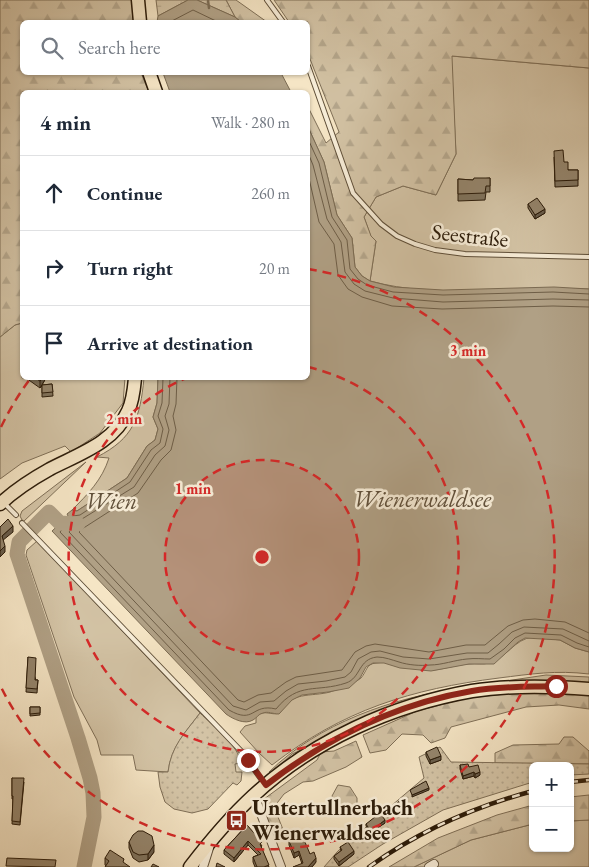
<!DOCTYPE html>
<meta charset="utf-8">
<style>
body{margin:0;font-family:"EB Garamond",serif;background:#f6f6f7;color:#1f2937}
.controls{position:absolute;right:15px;bottom:15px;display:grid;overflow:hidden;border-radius:8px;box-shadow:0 1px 4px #0004}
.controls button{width:45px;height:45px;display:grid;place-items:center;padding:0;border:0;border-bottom:1px solid #e0e1e3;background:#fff;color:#1f2937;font:25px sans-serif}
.stop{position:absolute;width:15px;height:15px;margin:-11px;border:4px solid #8f2418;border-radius:50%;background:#fff}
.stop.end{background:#8f2418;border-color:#fff;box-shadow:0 1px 5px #0008}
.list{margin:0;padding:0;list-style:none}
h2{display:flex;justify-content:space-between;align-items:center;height:65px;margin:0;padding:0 20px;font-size:21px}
h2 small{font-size:16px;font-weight:400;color:#747a83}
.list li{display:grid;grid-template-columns:32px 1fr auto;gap:15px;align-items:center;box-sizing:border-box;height:75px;padding:0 20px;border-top:1px solid #e0e1e3}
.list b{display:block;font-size:19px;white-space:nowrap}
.list em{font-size:16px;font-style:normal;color:#747a83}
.icon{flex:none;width:28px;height:28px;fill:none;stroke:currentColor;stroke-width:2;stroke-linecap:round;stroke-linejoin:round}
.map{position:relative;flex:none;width:589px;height:867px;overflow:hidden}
.search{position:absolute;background:#fff;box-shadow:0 1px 4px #0004;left:20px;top:20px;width:290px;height:55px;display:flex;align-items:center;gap:12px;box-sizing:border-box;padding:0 18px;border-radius:8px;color:#747a83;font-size:19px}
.panel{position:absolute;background:#fff;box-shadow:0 1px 4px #0004;left:20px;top:90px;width:290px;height:290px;border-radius:8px}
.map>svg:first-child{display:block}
.grass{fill:#d3c3a5;stroke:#7f6f57}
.forest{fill:url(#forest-firs);stroke:#7f6f57}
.wetland{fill:url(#wetland-marsh);stroke:#7f6f57}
.park{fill:url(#park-dots);stroke:#7f6f57}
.water{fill:#b0a085;stroke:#7b6b53}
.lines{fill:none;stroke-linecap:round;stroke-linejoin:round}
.shore{stroke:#6e5e47;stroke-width:1}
.stream{stroke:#7b6b53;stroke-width:2.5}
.river{stroke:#b0a085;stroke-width:15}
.lane-casing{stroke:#5e4e38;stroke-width:6}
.street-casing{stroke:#5e4e38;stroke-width:10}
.primary-casing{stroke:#2b1b09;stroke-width:15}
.lane{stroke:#f8eed9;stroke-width:4}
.street{stroke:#f8eed9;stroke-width:8}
.primary{stroke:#f5e5c5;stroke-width:12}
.rail-casing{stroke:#2b1b09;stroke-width:4.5}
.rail{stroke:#f8eed9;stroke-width:2.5;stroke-dasharray:8;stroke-linecap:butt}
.wall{fill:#7f725c;stroke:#2b1b09}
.shaded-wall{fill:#685c4b;stroke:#2b1b09}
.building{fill:#94846b;stroke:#2b1b09}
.route{stroke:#8f2418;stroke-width:6}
.ring{fill:none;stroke:#d62828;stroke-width:2.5;stroke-dasharray:9 6}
.labels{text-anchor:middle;stroke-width:5;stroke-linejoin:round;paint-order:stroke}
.street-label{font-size:22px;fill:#2b1b09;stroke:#f8eed9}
.poi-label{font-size:22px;font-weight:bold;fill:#2b1b09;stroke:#f8eed9;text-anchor:start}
.water-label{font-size:24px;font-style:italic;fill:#60503b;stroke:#f8eed9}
.centre{fill:#d62828;stroke:#f8eed9;stroke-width:2.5}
.ring-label{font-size:15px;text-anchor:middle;font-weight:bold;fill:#d62828;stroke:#f8eed9;stroke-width:5;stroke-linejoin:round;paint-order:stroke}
</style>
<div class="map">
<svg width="589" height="867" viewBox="0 0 589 867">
<defs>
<pattern id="forest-firs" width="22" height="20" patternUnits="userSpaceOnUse" patternTransform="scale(1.25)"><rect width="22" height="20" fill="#d3c3a5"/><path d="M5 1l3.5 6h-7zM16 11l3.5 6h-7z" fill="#b5a78d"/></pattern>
<pattern id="wetland-marsh" width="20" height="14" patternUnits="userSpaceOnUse" patternTransform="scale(1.25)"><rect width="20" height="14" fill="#d3c3a5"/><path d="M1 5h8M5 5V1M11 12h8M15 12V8" fill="none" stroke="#b5a78d"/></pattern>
<pattern id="park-dots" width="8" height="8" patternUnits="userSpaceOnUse" patternTransform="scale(1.25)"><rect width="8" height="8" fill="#d3c3a5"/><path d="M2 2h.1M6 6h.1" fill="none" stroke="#b5a78d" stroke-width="1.8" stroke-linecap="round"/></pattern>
</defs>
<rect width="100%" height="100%" fill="#f5e5c5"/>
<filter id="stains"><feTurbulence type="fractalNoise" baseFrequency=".004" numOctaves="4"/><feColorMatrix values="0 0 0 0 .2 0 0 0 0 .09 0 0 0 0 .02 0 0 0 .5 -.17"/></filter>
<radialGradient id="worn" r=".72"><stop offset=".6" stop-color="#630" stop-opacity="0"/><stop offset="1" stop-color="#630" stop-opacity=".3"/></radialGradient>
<g class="grass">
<path d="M451 56 589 68V289C517 286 440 300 370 281L376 241 371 237 364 217 376 197 403 186 436 195 456 154Z"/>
<polygon points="22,323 22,378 125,378 123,403 100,433 71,452 65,446 22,463 0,479 0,337 15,325"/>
<path d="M144 378H158L157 403 153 417 158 429 155 440 147 446 127 478 77 511 72 510C88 494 102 480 109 458L97 457C134 438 140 418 144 378Z"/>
<polygon points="86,462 23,522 20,516 22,511"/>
<path d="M37 541 200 713C185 733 171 747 168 772L136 770 133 755H101L97 740 74 697 26 555 27 550Z"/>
<path d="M533 637 560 640 575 648 589 652V674C556 670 531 674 499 678 411 689 343 710 272 765L259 753 240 732 245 726 256 723V716C265 709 271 716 280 713 289 691 312 697 330 692 336 690 357 682 361 678 367 671 366 664 376 663 391 660 413 669 429 670 439 671 458 664 470 664 476 663 483 665 489 663 507 658 514 639 533 637Z"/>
<polygon points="546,675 589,677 589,684 472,686"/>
<path d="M461 688 317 743 292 754 273 772 271 774 269 772C319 723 392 698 461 688Z"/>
<polygon points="589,820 589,867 414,867 471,840 533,824 533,848 570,848 570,821"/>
</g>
<g class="forest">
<polygon points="0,0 133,0 134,22 22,22 22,72 141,73 149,92 22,92 22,323 15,325 0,337"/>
<polygon points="226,0 236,0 267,22 241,22 235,17"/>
<polygon points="274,0 589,0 589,68 452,56 456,154 436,195 403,186 376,197 364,217 371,236 376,241 370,281 362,276 355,267 352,238 337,215 324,162 308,127 308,107 326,143 339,132 308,54 308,22 289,22"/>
<polygon points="553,692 589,694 589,709 559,705 526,707 451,727 445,738 431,743 423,735 402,734 386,750 370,753 363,735 417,711 467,698 515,693"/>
<polygon points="564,737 573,737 589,751 589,764 495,763 495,753 513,745 559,744"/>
<polygon points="356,741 362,757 346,767 313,781 303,782 284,794 274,807 286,837 274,843 260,802 317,760 321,752 334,751"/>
<polygon points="338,785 350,787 357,798 357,809 348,814 335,812 332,796"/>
<polygon points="589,795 589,820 570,821 570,797"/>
<polygon points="533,805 533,824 471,840 414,867 389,867 438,838 497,815"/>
</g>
<g class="wetland">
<polygon points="156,0 188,0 158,16"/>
<polygon points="197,0 226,0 235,17"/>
</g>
<g class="park">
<path d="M200 713C212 725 239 746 241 763L235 764 236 772H242L241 781 237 785 233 783 208 809 192 813 174 809 165 802 160 787 158 772H168C171 746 185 733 200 713Z"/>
<polygon points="440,747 451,762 589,764 589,774 570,775 570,766 533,766 533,782 443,810 383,844 348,867 324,867 338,851 424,778 419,757"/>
</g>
<g class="water">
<polygon points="188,0 197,0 235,17 241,22 157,22 158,16"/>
<polygon points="163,73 281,73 291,92 170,92"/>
<path d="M308 127 324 162 337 215 352 238 355 267 362 276 370 281 394 287 443 290 554 287 589 289V652L575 648 560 640 525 638 518 642 494 664H469L431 671 400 668 384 663H373L366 667 360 678 349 688 328 692 302 695 292 700 279 714C273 714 268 711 263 713 258 714 257 718 253 720 245 725 233 719 226 714L52 531 68 516 67 514 72 510 77 511 127 478 147 446 155 440 158 429 153 417 157 403 158 378H308Z"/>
</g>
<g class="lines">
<g class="shore">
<polyline points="170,22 193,10 218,22"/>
<polyline points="308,139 319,163 332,217 347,240 350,269 358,279 367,285 393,292 443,295 553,292 589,294"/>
<polyline points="308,153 313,165 327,219 341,242 345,272 354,284 365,291 393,298 443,302 553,299 589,300"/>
<polyline points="308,174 319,222 334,244 338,275 348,289 362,297 392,306 442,309 553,306 589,307"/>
<path d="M163 378 162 403 158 416 163 429 160 443 151 450 130 482 80 515 73 516 60 532 229 710C255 725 251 703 276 709 299 681 316 693 346 683 361 678 358 659 377 657 385 657 392 660 399 662 408 665 420 666 430 665 442 665 455 660 467 659 475 658 483 659 490 659L504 649 515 638 525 633 561 635 577 643 589 647"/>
<polyline points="170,378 169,404 165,416 169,430 165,446 155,455 134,487 77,522 69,532 233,706 246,710 260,702 274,701 286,691 298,684 326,681 345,677 351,672 358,659 371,652 380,651 403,657 429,659 467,653 488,653 499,644 512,632 524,627 563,629 589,641"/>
<polyline points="177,378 176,404 173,416 176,430 171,450 161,460 138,493 82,529 79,532 238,700 244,702 258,695 271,693 286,682 296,677 342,670 355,652 366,646 375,644 429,652 466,645 485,645 508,626 523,620 535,619 565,622 589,633"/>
</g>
<polyline class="stream" points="208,0 209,8"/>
<polyline class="river" points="78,524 60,523 49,512 19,542 17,554 78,738 90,778 93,793 94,817 84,867"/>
<defs>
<g id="lane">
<polyline points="267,0 283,22"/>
<polyline points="308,66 353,193 381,224 397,236 415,244 435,250 465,254 589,257"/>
<polyline points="4,503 16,515"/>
<polyline points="22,523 241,751 264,783"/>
</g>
<g id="street">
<polyline points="254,795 281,867"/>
<polyline points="203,867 209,848"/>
<polyline points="429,867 434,864"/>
</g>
<g id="primary">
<polyline points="138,0 140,22"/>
<polyline points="149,72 156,92"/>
<path d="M0 504C15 490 32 479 50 469 79 454 114 443 128 411 133 401 134 389 135 378"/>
<path d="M190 867C210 841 229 818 253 796 312 741 392 705 472 691 511 685 550 686 589 689"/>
</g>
</defs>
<use href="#lane" class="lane-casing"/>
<use href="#street" class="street-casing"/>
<use href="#primary" class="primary-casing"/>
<use href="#lane" class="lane"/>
<use href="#street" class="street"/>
<use href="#primary" class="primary"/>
<defs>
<g id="rail">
<polyline points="570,782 589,780"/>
<path d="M369 867C419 831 473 807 533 791"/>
</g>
</defs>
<use href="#rail" class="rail-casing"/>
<use href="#rail" class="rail"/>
</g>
<g class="wall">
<polygon points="554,157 564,162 568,170 578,170 578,186 555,187"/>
<polygon points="490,178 490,192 486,192 485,200 458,201 458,179 473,180"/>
<polygon points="528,204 545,213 535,219 528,208"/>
<polygon points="26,378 46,378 42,385 52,384 53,396 42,397 42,386 40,388"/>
<polygon points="28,657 36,680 38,680 37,693 26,692"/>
<polygon points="30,707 40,707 40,715 30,716"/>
<polygon points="426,752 441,760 430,764 426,756"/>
<polygon points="460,765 469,767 480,775 475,778 474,776 463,779 460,769"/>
<polygon points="12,778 24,782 20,825 12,824 13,799 12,799"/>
<polygon points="385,823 377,828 378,831 372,835 366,826 366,824"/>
<polygon points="247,825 262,846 261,847 269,867 255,867 253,862 253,857 258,855 248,845 234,862 224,854 224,850"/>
<polygon points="289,841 310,854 316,862 312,867 293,867 302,864 299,855 294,858 289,845"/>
<polygon points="129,842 154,852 148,860 139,862 133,858 129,848"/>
<polygon points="340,847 354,854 339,866 334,859 334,856 341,851"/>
<polygon points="105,858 124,859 106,866 105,865"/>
</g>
<g class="shaded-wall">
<polygon points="545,209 545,213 535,219 535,215"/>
<polygon points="43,378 46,378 40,388 40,381"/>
<polygon points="13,526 13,532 2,541 2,536"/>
<polygon points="5,546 5,552 0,557 0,551"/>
<polygon points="441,756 441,760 430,764 430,760"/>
<polygon points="474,772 474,776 463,779 463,776"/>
<polygon points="480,772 480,775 475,778 475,774"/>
<polygon points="429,788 429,790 412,797 412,795"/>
<polygon points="408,806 408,808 402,812 402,810"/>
<polygon points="385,820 385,823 376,829 376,827"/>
<polygon points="378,829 378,831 372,835 372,833"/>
<polygon points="248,841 248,845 234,862 234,858"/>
<polygon points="154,845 154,852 148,860 148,854"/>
<polygon points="299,851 299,855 294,858 294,853"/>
<polygon points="354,851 354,854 339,866 339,862"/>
<polygon points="316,858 316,862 312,867 308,867"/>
</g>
<g class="building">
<polygon points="563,150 564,162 568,162 568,170 578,170 578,180 555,181 554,151"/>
<polygon points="474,178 490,178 490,186 486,186 485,193 458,194 458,179 473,180"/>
<polygon points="537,198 545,209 535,215 528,204"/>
<polygon points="35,378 43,378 40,381"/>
<polygon points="52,384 53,392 42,393 42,385"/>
<polygon points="8,519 13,526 2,536 5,546 0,551 0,527"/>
<polygon points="28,657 36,658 35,680 38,680 37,689 26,688"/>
<polygon points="30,707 40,707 40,713 30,714"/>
<polygon points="437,747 441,756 430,760 426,752"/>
<polygon points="468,764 469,767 478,765 480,772 475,774 474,772 463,776 460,765"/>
<rect x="548" y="764" width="9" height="2"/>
<polygon points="12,778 24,778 20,822 12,821 13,796 12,796"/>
<polygon points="426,781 429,788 412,795 410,790"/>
<polygon points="402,799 408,806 402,810 397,803"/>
<polygon points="380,813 385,820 376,827 378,829 372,833 366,824"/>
<polygon points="247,825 262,842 260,844 269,865 264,867 257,867 253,857 261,854 248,841 234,858 224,850"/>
<polygon points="138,831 143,831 152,836 154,845 148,854 139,855 133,852 129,842 133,835"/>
<polygon points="302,835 310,854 314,852 316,858 308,867 293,867 303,863 299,851 294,853 289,841"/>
<polygon points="348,842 354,851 339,862 334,856 342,850 340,847"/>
<polygon points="110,850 124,859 123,862 130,867 105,867 109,861 105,858"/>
<polygon points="7,858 56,860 55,867 6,866"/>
<polygon points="217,863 225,867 216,867"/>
<polygon points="153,864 159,867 151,867"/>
</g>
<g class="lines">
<path class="route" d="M248 760 266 785C327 738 395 704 472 691 499 686 528 687 556 686"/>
</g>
<circle cx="262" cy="557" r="97" fill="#d62828" fill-opacity=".12"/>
<g class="ring">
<circle cx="262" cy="557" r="97"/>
<path d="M308 367A195 195 0 1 1 186 378"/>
<path d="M1 427A292 292 0 0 1 30 379M308 269A292 292 0 1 1 1 687"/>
</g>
<defs>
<symbol id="bus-square" viewBox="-11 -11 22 22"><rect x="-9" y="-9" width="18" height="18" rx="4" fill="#8f2418" stroke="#f8eed9"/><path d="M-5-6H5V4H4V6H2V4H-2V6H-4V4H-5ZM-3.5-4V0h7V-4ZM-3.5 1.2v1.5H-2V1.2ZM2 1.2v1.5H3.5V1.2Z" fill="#fff"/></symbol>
</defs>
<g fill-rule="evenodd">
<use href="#bus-square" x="224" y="808" width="25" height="25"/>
</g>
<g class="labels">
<g class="street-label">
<text transform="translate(470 235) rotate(6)" y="8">Seestraße</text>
</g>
<g class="poi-label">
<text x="252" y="815">Untertullnerbach<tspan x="252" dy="25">Wienerwaldsee</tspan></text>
</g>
<g class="water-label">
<text x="422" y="507">Wienerwaldsee</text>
<text x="111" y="509">Wien</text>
</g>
</g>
<circle cx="262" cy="557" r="8" class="centre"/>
<g class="ring-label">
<text x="468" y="356">3 min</text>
<text x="124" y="424">2 min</text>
<text x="193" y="494">1 min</text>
</g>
<rect width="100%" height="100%" filter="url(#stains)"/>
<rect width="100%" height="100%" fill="url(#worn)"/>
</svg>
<div class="controls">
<button>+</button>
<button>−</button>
</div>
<div class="stop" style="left:556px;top:686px"></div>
<div class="stop end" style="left:248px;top:760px"></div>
<div class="search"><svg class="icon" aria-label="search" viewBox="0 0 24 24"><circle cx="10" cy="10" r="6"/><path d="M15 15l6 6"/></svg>Search here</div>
<section class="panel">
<h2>4 min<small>Walk · 280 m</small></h2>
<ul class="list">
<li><svg class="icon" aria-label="ahead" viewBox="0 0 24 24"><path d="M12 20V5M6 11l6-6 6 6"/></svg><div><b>Continue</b></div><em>260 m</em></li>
<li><svg class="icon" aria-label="right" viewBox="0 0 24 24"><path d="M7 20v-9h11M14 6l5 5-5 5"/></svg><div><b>Turn right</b></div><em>20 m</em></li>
<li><svg class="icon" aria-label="arrive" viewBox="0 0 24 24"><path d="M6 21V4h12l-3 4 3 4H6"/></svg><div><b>Arrive at destination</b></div></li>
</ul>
</section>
</div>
